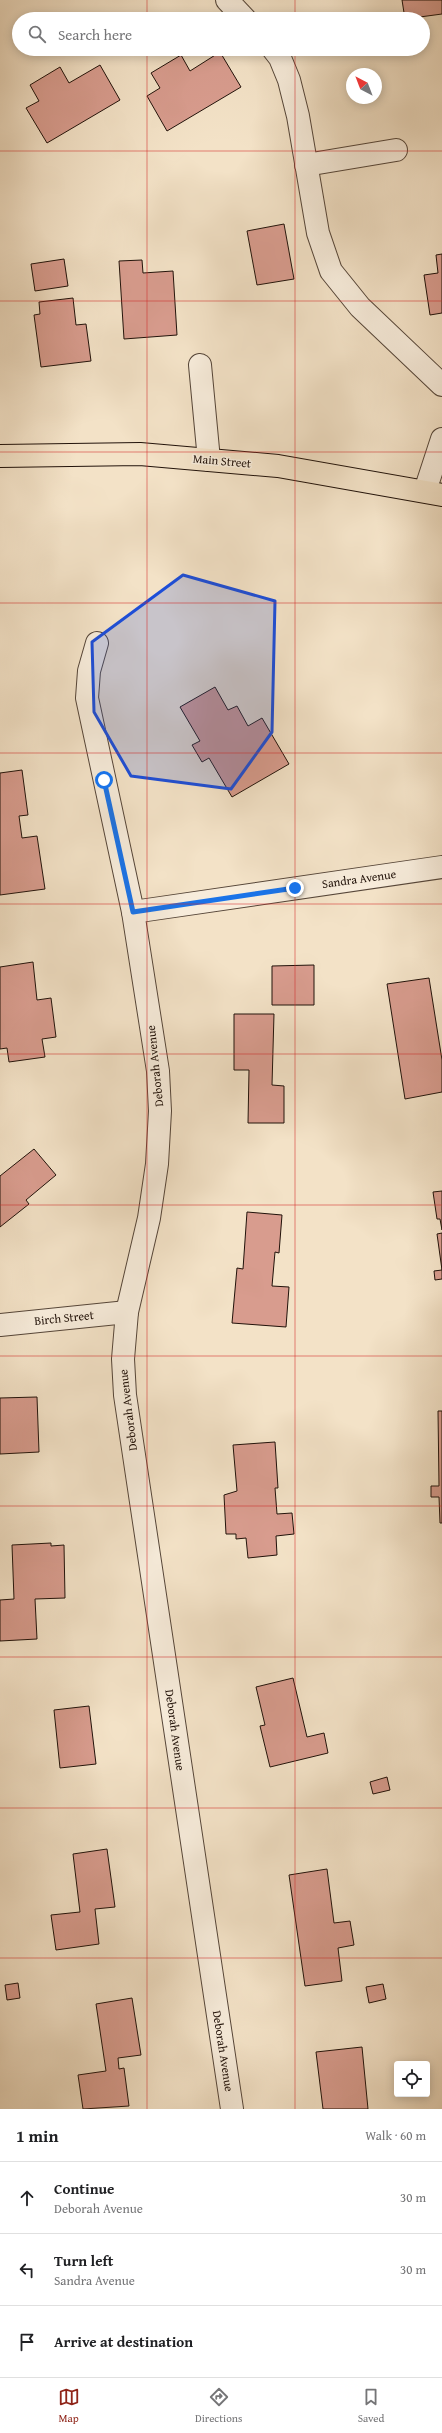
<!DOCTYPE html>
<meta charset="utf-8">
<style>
body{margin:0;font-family:"Gentium Book Plus",serif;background:#f6f6f6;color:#202124}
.controls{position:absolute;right:12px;bottom:12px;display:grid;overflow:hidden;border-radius:4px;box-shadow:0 2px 10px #0003}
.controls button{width:36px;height:36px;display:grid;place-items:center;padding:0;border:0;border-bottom:1px solid #e0e0e0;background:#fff;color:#202124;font:20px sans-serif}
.compass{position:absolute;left:346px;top:68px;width:36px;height:36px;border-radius:50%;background:#fff;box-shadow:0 2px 10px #0003;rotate:318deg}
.stop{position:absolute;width:12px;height:12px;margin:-9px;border:3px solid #1a73e8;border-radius:50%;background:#fff}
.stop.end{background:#1a73e8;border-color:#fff;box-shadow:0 1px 4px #0008}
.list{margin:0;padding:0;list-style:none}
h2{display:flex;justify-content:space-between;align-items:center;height:52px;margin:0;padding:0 16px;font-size:17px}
h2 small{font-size:13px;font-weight:400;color:#757577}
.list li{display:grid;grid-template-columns:26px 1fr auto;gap:12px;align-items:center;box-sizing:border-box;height:72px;padding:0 16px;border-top:1px solid #e0e0e0}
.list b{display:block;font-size:15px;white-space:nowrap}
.list p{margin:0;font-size:13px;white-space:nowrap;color:#757577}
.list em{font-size:13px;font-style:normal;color:#757577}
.icon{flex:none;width:22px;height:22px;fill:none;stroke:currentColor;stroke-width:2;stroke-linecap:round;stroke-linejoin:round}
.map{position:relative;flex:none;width:442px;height:2109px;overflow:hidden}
.search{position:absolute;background:#fff;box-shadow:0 2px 10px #0003;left:12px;right:12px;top:12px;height:44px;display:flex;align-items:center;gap:10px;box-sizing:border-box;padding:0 14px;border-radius:22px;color:#757577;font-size:15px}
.sheet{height:268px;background:#fff}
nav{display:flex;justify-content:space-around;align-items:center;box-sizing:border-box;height:56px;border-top:1px solid #e0e0e0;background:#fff;font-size:11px;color:#757577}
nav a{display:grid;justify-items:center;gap:2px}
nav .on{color:#8f2418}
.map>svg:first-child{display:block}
.building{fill:#d89c8e;stroke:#21120a}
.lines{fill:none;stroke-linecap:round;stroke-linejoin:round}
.minor-casing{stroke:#564639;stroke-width:24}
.highway-casing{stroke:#21120a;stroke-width:24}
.minor{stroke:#f7ecdb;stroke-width:22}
.highway{stroke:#f3e2c7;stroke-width:22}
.route{stroke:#1a73e8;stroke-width:5}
.marked{fill:#1d4ed8;fill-opacity:0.2;stroke:#1d4ed8;stroke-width:3;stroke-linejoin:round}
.grid{fill:none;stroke:#d62828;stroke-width:1;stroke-opacity:0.55}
.labels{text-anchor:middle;stroke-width:3;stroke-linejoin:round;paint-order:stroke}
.street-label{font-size:12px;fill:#21120a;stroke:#f7ecdb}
</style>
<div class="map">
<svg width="442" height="2109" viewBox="0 0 442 2109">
<rect width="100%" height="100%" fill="#f3e2c7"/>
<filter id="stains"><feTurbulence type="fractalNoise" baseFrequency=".005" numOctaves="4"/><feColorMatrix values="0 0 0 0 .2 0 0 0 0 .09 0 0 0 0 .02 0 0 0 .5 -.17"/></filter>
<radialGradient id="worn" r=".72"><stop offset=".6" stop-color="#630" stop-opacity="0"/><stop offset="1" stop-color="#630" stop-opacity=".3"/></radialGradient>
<g class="building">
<polygon points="402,0 442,0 442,14 405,19"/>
<polygon points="220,52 241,87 167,131 147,96 160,88 151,73 181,55 190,71"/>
<polygon points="100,65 120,100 47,143 26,108 39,101 30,85 60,67 69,83"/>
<polygon points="284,224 294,279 257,285 247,231"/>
<polygon points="442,254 442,313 430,315 424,275 438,273 436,255"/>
<polygon points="64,259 68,286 35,291 31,264"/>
<polygon points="142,260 143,273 173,271 177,335 124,339 119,261"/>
<polygon points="73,298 76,325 86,324 91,361 41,367 34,315 40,314 39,302"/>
<polygon points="215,687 228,710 237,706 248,726 262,718 289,764 232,797 209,758 202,762 192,745 200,741 180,707"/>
<polygon points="22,770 28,815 19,816 22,838 37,836 45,889 0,895 0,773"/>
<polygon points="33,962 37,1000 51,998 56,1037 42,1039 45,1057 9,1062 7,1048 0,1049 0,967"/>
<polygon points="314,965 314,1005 272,1005 272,966"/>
<polygon points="429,978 442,1060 442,1092 405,1099 387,984"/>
<polygon points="234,1014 274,1014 272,1085 284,1086 284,1123 248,1123 249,1070 234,1070"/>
<polygon points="34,1149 56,1175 26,1200 29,1204 0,1227 0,1176"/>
<polygon points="442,1191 442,1230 440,1219 437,1219 433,1192"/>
<polygon points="247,1212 282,1215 279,1253 275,1252 272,1286 289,1287 286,1327 232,1323 237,1268 243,1269"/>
<polygon points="442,1233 442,1279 435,1280 434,1271 442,1270 437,1234"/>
<polygon points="37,1397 39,1452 0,1454 0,1398"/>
<polygon points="438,1411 442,1411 442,1523 440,1523 439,1497 431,1497 431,1486 439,1486"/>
<polygon points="275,1442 278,1488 275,1488 277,1514 292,1513 294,1534 276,1536 277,1555 248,1558 246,1538 236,1539 236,1534 226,1534 224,1495 237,1491 233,1445"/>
<polygon points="51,1543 51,1546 64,1545 65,1598 35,1599 37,1639 0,1641 0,1600 14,1599 12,1545"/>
<polygon points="293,1678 307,1737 324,1733 328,1753 270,1767 260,1726 265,1725 256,1687"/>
<polygon points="89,1706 96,1764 60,1768 54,1710"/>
<polygon points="387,1777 390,1790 373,1794 370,1782"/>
<polygon points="107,1849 115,1907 95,1909 99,1944 56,1950 51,1915 80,1912 73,1854"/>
<polygon points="327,1869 334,1923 350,1921 354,1945 338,1948 342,1981 305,1986 289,1875"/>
<polygon points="18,1983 20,1998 7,2000 5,1985"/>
<polygon points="383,1984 386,1999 369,2003 366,1987"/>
<polygon points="132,1998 141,2055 118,2058 119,2069 124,2068 129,2106 83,2109 78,2075 106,2071 96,2004"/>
<polygon points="362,2047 368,2109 323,2109 316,2052"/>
</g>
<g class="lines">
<defs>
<g id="minor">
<polyline points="227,0 245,19"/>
<polyline points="273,49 280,58 289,80 298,116 318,233 331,271 360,307 442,385"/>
<polyline points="306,165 396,150"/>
<polyline points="200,365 209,460"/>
<polyline points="425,491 442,439"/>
<polyline points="97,643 89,671 87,698 133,912 158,1071 160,1111 157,1164 149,1218 127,1312 123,1359 125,1395 232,2109"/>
<polyline points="133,912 442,867"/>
<polyline points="0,1325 127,1312"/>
</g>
<polyline id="highway" points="0,456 140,454 278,466 442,495"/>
</defs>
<use href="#minor" class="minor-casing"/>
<use href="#highway" class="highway-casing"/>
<use href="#minor" class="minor"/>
<use href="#highway" class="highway"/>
</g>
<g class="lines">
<polyline class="route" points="104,780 133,912 295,888"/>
</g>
<path class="marked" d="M183 575 275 601 272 732 231 789 131 776 94 712 92 642Z"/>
<path class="grid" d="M147 0V19M295 0V19M147 49V2109M295 49V2109M0 151H442M0 301H442M0 452H442M0 603H442M0 753H442M0 904H442M0 1054H442M0 1205H442M0 1356H442M0 1506H442M0 1657H442M0 1808H442M0 1958H442"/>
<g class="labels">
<g class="street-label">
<text transform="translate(222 461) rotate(5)" y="4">Main Street</text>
<text transform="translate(359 879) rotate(-8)" y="4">Sandra Avenue</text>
<text transform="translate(155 1066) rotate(-96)" y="4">Deborah Avenue</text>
<text transform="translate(64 1318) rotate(-6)" y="4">Birch Street</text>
<text transform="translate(128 1410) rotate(-97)" y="4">Deborah Avenue</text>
<text transform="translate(175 1730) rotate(82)" y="4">Deborah Avenue</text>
<text transform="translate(223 2051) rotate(81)" y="4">Deborah Avenue</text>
</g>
</g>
<rect width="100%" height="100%" filter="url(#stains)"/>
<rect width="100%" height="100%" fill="url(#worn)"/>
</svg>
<div class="controls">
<button><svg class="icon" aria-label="locate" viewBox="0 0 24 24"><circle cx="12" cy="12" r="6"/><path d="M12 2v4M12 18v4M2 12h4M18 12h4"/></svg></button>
</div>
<svg class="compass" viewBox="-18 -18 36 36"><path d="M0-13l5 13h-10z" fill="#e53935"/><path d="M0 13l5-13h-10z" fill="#757577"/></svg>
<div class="stop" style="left:104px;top:780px"></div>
<div class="stop end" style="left:295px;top:888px"></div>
<div class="search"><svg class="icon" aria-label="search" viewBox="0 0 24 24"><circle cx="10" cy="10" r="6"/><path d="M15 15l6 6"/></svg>Search here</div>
</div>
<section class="sheet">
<h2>1 min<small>Walk · 60 m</small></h2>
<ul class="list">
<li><svg class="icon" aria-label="ahead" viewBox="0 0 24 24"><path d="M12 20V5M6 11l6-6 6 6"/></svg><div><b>Continue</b><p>Deborah Avenue</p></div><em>30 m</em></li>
<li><svg class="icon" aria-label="left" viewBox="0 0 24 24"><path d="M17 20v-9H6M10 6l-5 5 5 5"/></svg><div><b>Turn left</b><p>Sandra Avenue</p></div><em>30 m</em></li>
<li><svg class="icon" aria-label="arrive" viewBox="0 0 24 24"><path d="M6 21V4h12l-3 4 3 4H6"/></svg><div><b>Arrive at destination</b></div></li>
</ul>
</section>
<nav>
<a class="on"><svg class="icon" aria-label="map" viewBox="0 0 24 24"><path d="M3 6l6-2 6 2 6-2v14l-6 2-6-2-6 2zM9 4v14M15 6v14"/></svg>Map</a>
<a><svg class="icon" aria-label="directions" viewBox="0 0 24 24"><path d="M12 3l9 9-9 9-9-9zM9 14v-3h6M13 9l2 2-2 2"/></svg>Directions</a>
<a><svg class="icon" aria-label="saved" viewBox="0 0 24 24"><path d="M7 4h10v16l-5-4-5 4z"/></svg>Saved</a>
</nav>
